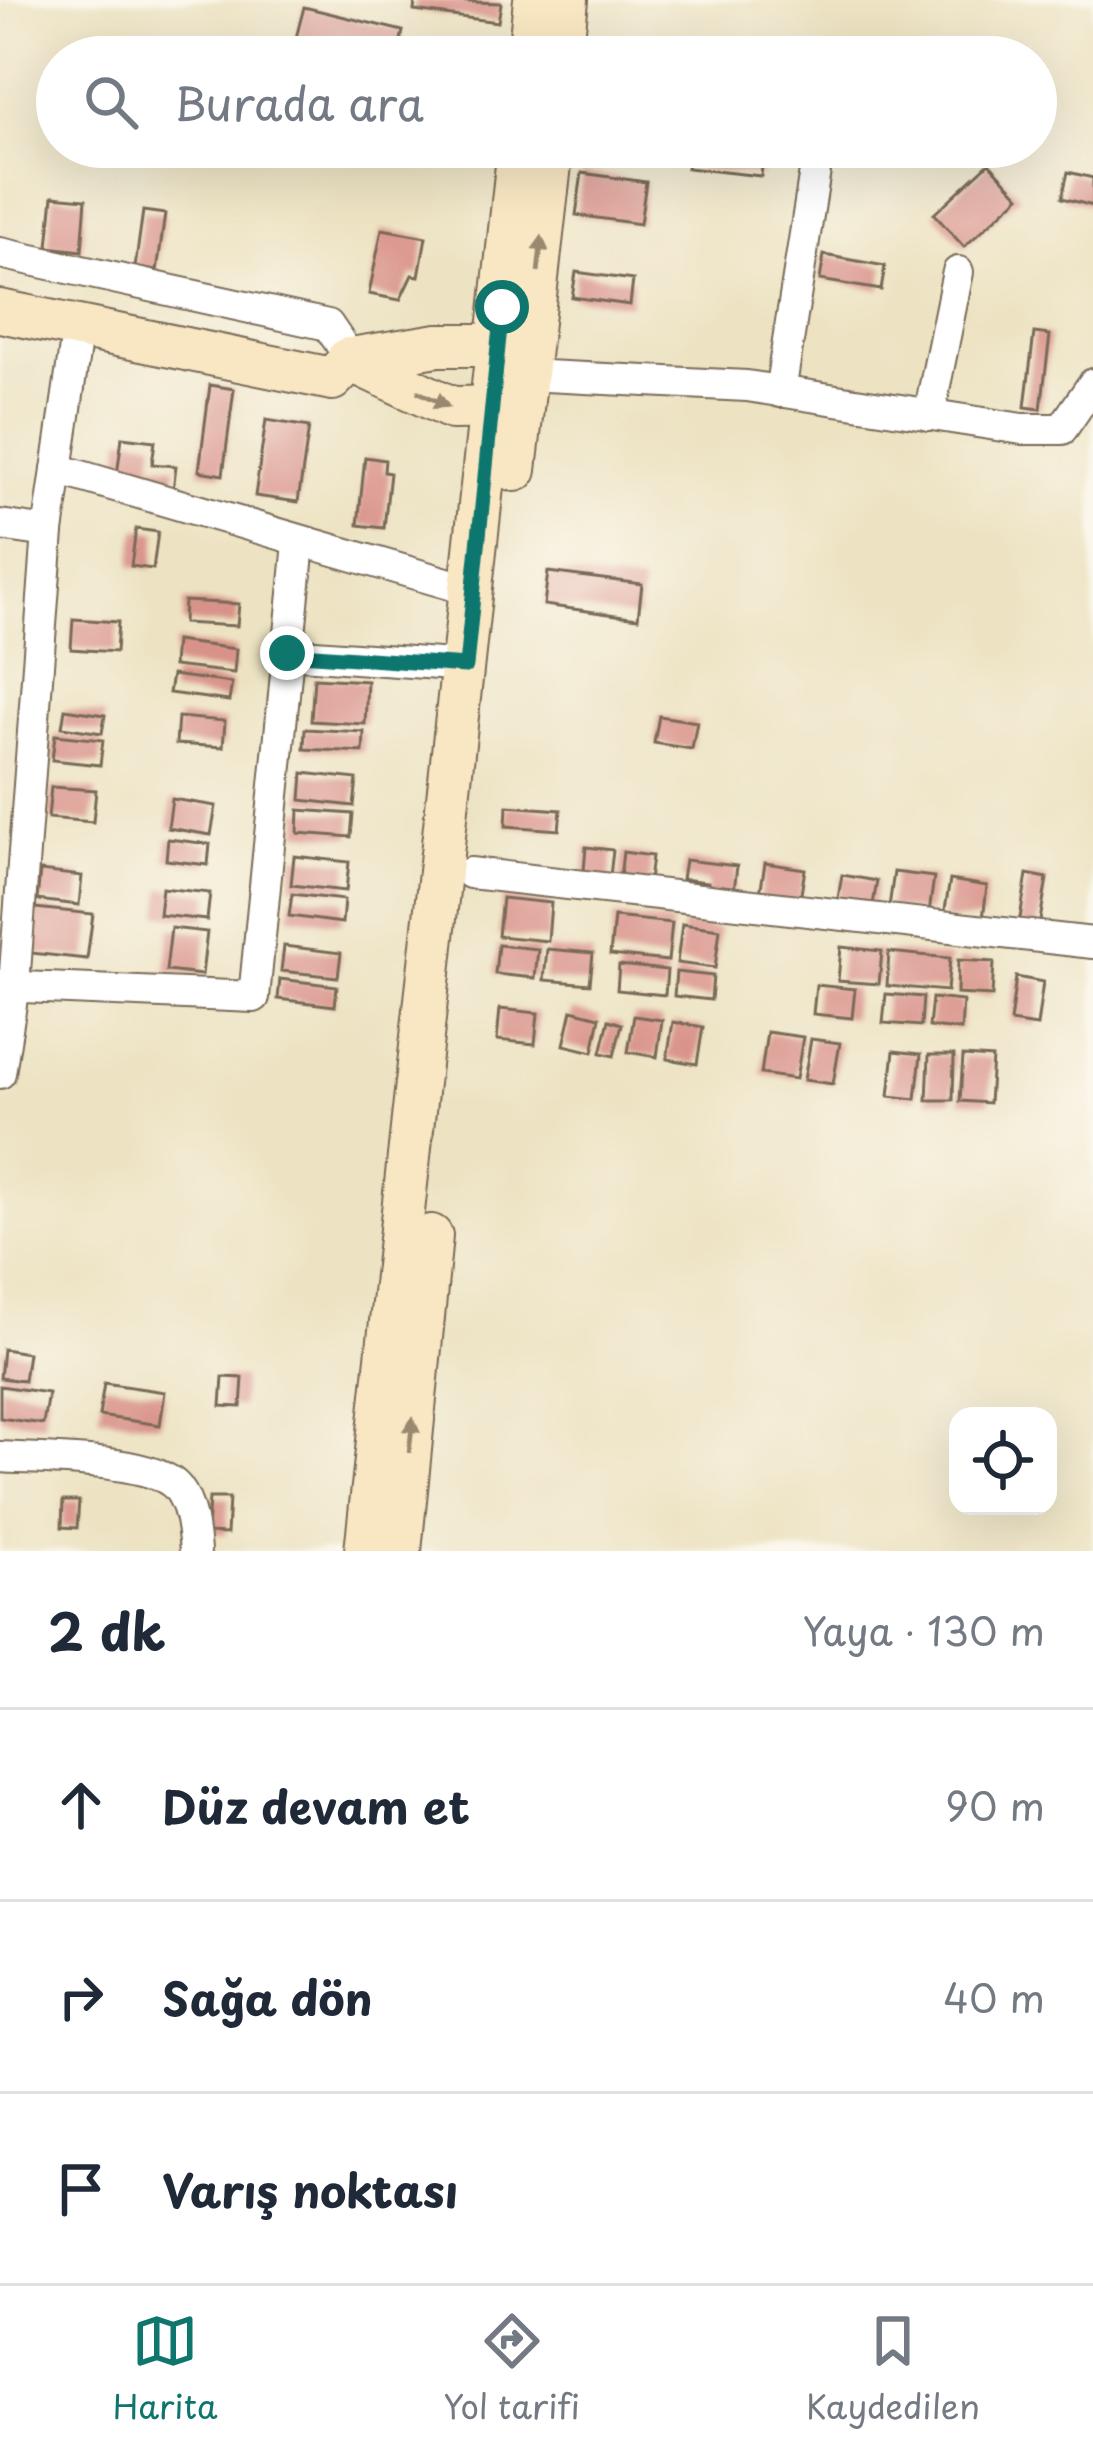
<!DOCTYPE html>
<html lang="tr">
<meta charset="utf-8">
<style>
body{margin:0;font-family:"Playpen Sans",sans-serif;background:#f2f2f3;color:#1f2937}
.controls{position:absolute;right:36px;bottom:36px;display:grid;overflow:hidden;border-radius:24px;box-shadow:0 12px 48px #0002}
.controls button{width:108px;height:108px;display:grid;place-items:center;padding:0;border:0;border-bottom:3px solid #e0e1e3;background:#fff;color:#1f2937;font:60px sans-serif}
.stop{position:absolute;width:36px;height:36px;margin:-27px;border:9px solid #0f766e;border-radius:50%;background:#fff}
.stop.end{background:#0f766e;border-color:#fff;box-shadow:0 3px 12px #0008}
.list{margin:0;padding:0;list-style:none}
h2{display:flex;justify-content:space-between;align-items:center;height:156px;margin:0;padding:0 48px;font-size:51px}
h2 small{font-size:39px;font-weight:400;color:#747a83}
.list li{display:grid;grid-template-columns:78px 1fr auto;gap:36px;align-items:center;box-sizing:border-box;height:192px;padding:0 48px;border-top:3px solid #e0e1e3}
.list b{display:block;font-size:45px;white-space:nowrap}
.list em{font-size:39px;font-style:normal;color:#747a83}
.icon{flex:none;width:66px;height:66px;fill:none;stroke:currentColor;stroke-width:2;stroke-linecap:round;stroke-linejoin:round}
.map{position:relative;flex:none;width:1093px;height:1551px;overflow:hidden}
.search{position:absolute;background:#fff;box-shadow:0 12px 48px #0002;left:36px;right:36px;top:36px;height:132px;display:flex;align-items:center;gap:30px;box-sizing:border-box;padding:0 42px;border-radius:66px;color:#747a83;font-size:45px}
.sheet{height:732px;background:#fff}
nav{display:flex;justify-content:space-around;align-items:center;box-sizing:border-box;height:168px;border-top:3px solid #e0e1e3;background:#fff;font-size:33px;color:#747a83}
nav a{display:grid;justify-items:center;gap:6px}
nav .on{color:#0f766e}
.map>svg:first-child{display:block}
.building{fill:#d99289}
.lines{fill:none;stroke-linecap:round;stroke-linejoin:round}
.street-casing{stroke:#796b58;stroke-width:34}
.secondary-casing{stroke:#796b58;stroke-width:46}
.street{stroke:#fff;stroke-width:30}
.secondary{stroke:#f9e7c3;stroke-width:42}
.oneway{fill:#9a8870}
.route{stroke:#0f766e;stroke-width:15}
</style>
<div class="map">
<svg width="1093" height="1551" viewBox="0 0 1093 1551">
<rect width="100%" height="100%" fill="#fbf7ec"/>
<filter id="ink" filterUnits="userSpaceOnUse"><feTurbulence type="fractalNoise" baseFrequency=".00833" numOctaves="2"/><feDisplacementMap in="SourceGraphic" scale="24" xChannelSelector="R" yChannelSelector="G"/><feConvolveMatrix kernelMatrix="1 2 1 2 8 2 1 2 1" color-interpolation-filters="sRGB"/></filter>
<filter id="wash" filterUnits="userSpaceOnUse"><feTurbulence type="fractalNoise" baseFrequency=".004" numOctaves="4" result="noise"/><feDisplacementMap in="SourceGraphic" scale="48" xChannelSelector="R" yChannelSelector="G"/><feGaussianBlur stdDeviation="2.7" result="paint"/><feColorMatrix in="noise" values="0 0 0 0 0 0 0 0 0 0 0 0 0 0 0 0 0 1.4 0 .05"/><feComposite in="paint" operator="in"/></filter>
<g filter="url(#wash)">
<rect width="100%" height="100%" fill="#ede3c3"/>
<g id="blocks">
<g class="building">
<polygon points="415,0 501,3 498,22 414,11"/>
<polygon points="304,7 403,31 397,57 296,38"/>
<polygon points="585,147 655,147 653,163 584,154"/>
<polygon points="690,147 764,147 761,176 687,168"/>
<polygon points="989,163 1020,196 964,247 934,214"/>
<polygon points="1068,172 1093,178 1093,206 1062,198"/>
<polygon points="582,173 646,182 640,224 576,215"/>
<polygon points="53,196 86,199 82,251 48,247"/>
<polygon points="143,211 165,214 157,271 135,268"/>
<polygon points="382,229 426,237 419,276 412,275 400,300 369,294"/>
<polygon points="824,255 885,266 881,290 820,280"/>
<polygon points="576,272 633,280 630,305 572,297"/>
<polygon points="1034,333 1050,335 1041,409 1025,407"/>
<polygon points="210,385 234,389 223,475 199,471"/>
<polygon points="266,420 309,427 298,502 255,496"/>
<polygon points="122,437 155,441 152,464 176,466 173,490 116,483"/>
<polygon points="365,457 385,460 384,472 390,473 384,528 358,525"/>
<polygon points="136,529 158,532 153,569 131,566"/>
<polygon points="548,572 642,584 638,618 544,605"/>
<polygon points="184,601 239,604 237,626 183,623"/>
<polygon points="73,619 118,622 116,652 71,649"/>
<polygon points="175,641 236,649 234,673 173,666"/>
<polygon points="172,675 232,683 229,701 169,693"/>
<polygon points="314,678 367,681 365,724 311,721"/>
<polygon points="65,709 105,715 102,733 62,727"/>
<polygon points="659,716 697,722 692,749 654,743"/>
<polygon points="178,717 225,721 223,747 176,744"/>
<polygon points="305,729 364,732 363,752 304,749"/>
<polygon points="55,735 103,740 100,765 52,760"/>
<polygon points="303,773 357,779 354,806 301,800"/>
<polygon points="51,787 96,790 93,822 48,818"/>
<polygon points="172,799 216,806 211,835 168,828"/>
<polygon points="507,806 561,810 559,830 506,826"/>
<polygon points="299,810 353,814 351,837 298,833"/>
<polygon points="168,839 210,844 208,865 166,860"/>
<polygon points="586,847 613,850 609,885 583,883"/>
<polygon points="623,852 652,856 648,890 619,886"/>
<polygon points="294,856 349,862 346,891 291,885"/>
<polygon points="685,860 737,866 733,899 706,896 708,882 682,879"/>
<polygon points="765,863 805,869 799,906 759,900"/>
<polygon points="40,871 82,876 79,905 37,900"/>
<polygon points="894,872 934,877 929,913 889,907"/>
<polygon points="1027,874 1047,878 1039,927 1018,931"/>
<polygon points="842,875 877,881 871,916 836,910"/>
<polygon points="950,880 987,886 983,919 943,921"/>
<polygon points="162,888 210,893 207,920 159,915"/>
<polygon points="292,894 344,900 342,923 289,916"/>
<polygon points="502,898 551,903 548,941 498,936"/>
<polygon points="35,908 93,914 87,959 31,953"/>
<polygon points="614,917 672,923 668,961 610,955"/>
<polygon points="682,924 720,929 715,968 677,963"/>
<polygon points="171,928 207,932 202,975 166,971"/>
<polygon points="498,945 538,949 535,978 495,974"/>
<polygon points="284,946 341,953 338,977 281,971"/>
<polygon points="841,947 882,951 879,984 838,981"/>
<polygon points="547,949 593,953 590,984 544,980"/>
<polygon points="889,952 950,958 947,991 887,986"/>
<polygon points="958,960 994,962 992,996 957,994"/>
<polygon points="619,965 667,970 665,995 617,990"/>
<polygon points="676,972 713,976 711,1000 674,996"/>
<polygon points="1016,977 1043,982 1037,1026 1010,1022"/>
<polygon points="280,979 337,986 335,1006 278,999"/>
<polygon points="816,985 855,989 852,1018 813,1014"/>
<polygon points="886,994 923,997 921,1026 883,1023"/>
<polygon points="932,998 963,1001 961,1030 929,1027"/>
<polygon points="500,1009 538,1013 535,1044 497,1040"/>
<polygon points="572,1010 600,1017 593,1052 564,1045"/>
<polygon points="634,1016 662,1020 657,1057 628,1052"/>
<polygon points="609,1020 622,1024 614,1056 601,1053"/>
<polygon points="673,1022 703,1027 697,1064 667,1059"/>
<polygon points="767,1032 803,1037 796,1079 761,1074"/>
<polygon points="811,1039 840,1043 833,1084 804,1080"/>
<polygon points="894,1051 921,1054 916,1099 889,1096"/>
<polygon points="929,1055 954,1055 953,1100 927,1100"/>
<polygon points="963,1056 992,1058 989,1103 960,1101"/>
<polygon points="3,1349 28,1353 24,1381 0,1378"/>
<polygon points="223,1377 243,1378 241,1407 221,1406"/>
<polygon points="104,1383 165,1392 160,1425 99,1416"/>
<polygon points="0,1386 48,1393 43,1424 0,1418"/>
<polygon points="209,1498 229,1498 227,1534 207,1533"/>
<polygon points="63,1501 79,1501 77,1528 62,1527"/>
</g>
</g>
</g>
<g filter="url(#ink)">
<use href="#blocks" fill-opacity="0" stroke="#796b58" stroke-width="3"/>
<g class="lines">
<defs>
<g id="street">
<polyline points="0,253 328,325 351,359"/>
<polyline points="525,375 747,386 1022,429 1062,429 1093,384"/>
<polyline points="780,392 815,171"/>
<polyline points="929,415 958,272"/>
<polyline points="57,469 474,591"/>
<polyline points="0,525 48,532"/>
<polyline points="287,653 466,666"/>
<polyline points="470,873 1093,943"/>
<polyline points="0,986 254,997 299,543"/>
<polyline points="0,1073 14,985 48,532 78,326"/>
<path d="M0 1457C40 1460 152 1458 177 1487 191 1504 193 1530 195 1551"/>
</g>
<g id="secondary">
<polyline points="529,57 535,0"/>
<polyline points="561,57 567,0"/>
<polyline points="0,311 332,379 351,359 438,345 523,345"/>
<polyline points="348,359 452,408 520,407"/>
<polyline points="515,470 552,147"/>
<polyline points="366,1551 519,147"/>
<polyline points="400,1551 431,1236"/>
</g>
</defs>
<use href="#street" class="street-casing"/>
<use href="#secondary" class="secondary-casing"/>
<use href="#street" class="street"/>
<use href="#secondary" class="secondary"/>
</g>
<defs><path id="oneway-solid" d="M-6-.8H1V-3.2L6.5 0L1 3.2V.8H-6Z" transform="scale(3)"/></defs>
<g class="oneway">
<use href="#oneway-solid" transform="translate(540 254) rotate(-84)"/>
<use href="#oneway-solid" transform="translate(433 399) rotate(26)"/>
<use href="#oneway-solid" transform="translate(411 1435) rotate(-84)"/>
</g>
</g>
<g class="lines" filter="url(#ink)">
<polyline class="route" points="287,653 466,666 502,307"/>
</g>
</svg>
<div class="controls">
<button><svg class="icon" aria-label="locate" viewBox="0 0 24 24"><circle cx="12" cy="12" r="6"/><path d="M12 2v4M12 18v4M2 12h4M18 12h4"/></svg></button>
</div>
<div class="stop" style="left:502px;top:307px"></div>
<div class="stop end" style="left:287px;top:653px"></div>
<div class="search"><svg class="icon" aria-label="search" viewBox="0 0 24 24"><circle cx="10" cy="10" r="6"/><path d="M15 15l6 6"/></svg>Burada ara</div>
</div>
<section class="sheet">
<h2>2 dk<small>Yaya · 130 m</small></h2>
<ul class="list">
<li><svg class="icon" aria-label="ahead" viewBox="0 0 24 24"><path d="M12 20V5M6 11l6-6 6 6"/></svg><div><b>Düz devam et</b></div><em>90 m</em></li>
<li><svg class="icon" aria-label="right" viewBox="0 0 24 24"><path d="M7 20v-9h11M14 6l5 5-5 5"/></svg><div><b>Sağa dön</b></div><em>40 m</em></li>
<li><svg class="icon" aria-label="arrive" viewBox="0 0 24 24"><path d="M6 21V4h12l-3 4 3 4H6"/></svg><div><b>Varış noktası</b></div></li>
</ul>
</section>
<nav>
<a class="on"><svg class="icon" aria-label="map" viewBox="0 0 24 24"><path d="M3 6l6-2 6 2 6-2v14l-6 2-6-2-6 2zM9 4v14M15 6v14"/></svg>Harita</a>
<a><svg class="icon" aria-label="directions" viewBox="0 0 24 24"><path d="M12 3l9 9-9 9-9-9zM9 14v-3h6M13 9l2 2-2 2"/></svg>Yol tarifi</a>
<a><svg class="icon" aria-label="saved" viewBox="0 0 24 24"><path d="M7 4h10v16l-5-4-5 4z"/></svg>Kaydedilen</a>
</nav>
